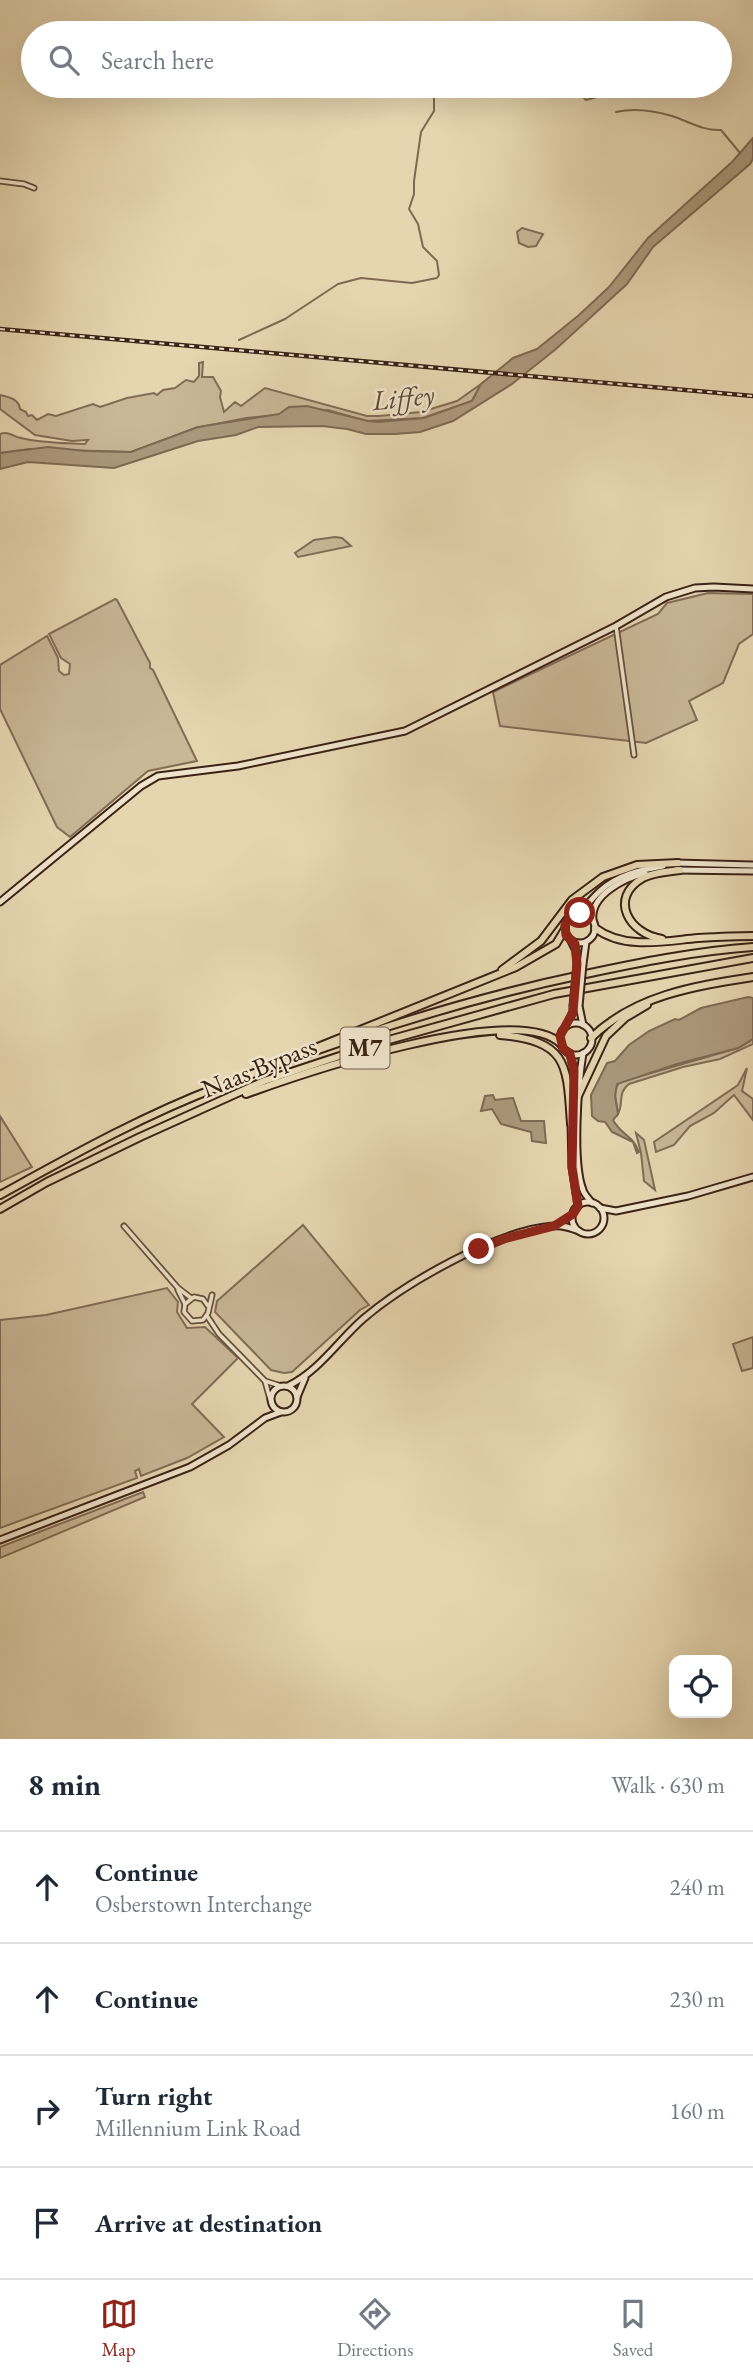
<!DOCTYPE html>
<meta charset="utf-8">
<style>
body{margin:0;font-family:"EB Garamond",serif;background:#f2f2f3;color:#1f2937}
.controls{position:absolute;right:21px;bottom:21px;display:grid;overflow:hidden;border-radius:14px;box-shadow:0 7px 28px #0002}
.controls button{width:63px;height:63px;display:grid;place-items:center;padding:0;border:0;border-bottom:2px solid #e0e1e3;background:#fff;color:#1f2937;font:35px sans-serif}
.stop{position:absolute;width:21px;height:21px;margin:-16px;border:5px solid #8f2418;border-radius:50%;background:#fff}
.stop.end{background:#8f2418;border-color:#fff;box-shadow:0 2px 7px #0008}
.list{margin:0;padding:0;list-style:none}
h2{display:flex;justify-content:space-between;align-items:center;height:91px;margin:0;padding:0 28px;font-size:30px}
h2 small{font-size:23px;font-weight:400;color:#747a83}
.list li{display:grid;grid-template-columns:46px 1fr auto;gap:21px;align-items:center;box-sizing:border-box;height:112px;padding:0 28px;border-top:2px solid #e0e1e3}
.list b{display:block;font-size:26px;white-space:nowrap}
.list p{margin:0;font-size:23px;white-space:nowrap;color:#747a83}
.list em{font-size:23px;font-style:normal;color:#747a83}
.icon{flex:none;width:38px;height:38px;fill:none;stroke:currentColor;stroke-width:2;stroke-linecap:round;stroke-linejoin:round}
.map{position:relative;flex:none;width:753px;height:1739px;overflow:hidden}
.search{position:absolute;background:#fff;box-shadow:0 7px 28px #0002;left:21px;right:21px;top:21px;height:77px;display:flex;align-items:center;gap:18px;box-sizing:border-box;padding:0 24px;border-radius:38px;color:#747a83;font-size:26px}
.sheet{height:539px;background:#fff}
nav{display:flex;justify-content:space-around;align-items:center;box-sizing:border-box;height:98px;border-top:2px solid #e0e1e3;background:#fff;font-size:19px;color:#747a83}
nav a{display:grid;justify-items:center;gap:4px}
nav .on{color:#8f2418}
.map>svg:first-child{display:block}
.green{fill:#c9b796;stroke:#826c56;stroke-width:2}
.water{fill:#ac997c;stroke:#7f6953;stroke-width:2}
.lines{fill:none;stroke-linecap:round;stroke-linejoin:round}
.stream{stroke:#7f6953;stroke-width:2}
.street-casing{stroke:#664f3c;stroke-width:7}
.secondary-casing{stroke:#3b2216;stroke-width:9}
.highway-casing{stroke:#3b2216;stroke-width:10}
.street{stroke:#efe4cc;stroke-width:3.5}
.secondary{stroke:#efe4cc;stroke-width:5}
.highway{stroke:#e6d6b0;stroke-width:6}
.rail-casing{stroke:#3b2216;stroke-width:4.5}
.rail{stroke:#efe4cc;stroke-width:2;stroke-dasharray:5;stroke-linecap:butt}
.secondary-bridge-casing{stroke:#3b2216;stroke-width:9;stroke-linecap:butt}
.secondary-bridge{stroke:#efe4cc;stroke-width:5}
.route{stroke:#8f2418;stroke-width:9}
.labels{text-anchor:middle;stroke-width:5;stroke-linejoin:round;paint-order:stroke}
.shield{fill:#efe4cc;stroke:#715c4d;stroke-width:2}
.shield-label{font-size:24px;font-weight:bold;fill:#3b2216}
.street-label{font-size:26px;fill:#3b2216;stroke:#efe4cc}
.water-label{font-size:28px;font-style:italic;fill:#5d4635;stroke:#efe4cc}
</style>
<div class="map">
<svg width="753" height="1739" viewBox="0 0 753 1739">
<rect width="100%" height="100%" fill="#e6d6b0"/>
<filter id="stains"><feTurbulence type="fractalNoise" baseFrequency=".00286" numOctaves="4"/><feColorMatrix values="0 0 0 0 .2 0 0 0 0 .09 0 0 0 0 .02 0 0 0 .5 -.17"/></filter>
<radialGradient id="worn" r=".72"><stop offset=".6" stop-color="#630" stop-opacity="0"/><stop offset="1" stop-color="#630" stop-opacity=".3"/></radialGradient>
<g class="green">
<polygon points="522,228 543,234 536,246 528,247 519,243 517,232"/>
<path d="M203 362 202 377H213L221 391 220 397 224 412 235 402 241 406 265 388 367 416H379L421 412 457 401 481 384 472 401 423 418 366 421 328 410 246 418 196 428 131 452 30 449 0 453V434C9 431 12 436 21 438 41 443 64 443 85 444L88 440 72 441 35 435 0 409V395C9 397 19 399 20 409L26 412 28 416 32 415 37 420 48 414 56 416 93 404 100 407 127 398 154 393 157 395 163 390 175 388 186 380 194 382 199 376V363Z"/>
<polygon points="335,537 342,538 351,546 298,557 295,553 314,540"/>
<polygon points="708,593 753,594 753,634 739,644 723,683 689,701 697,720 646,743 500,726 493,692 658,614 667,603"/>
<polygon points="115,599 117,600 150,663 150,668 153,670 197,761 148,771 70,837 57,827 0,709 0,665 47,636 58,658 59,671 64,675 69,674 70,664 61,658 49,634"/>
<path d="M753 1039V1044L720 1059 683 1067 629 1084C617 1093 624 1103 618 1114 617 1102 611 1091 620 1082L738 1048Z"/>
<polygon points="747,1068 742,1091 753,1099 753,1120 734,1095 714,1113 690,1126 674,1145 656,1152 654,1142 738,1085"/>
<polygon points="0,1116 32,1167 0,1182"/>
<polygon points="636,1133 644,1140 655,1190 644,1181 641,1153"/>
<polygon points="303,1225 369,1305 360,1310 292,1372 284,1373 271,1370 215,1312 217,1301"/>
<polygon points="167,1288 178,1302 177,1312 187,1328 205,1327 238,1358 192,1404 224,1437 187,1458 141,1476 139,1469 135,1471 137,1478 0,1528 0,1320 46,1315"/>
<polygon points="753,1337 753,1368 742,1371 733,1344"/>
<polygon points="143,1492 145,1497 0,1558 0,1547"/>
</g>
<g class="water">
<polygon points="753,138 753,159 750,164 653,247 627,284 556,349 512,384 453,421 420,432 395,434 366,434 347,429 322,426 258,427 236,435 198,441 114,468 28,462 0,469 0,453 48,447 85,451 131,452 198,427 279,414 289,407 307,406 368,421 378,422 424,418 472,401 481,384 513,358 537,349 579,315 609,287 648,238 732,162"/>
<path d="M748 997 753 998V1039L738 1048 677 1064 617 1084 615 1096 618 1114 613 1120C623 1137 632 1134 639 1152L637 1153 633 1142 612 1132 605 1122 598 1121 592 1116 591 1095 607 1063 615 1061 629 1045 649 1031 675 1019 679 1020 701 1008Z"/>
<polygon points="493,1095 495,1100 513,1098 521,1121 544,1121 546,1143 532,1141 531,1132 501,1124 492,1109 481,1111 485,1096"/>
</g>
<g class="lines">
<g class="stream">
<polyline points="572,86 586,100 597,97"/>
<path d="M616 112C633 108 655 111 672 116 690 122 703 131 721 130L740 153"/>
<polyline points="239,340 285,319 338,284 361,278 412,283 437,278 439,275 437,261 423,247 418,224 409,209 414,194 414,181 421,132 434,111 434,92 438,86"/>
</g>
<defs>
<g id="street">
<polyline points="0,181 24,184 34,188"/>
<polyline points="616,626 634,755"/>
<polyline points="124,1226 178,1288 191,1298"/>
<polyline points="178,1290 185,1304"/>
<polyline points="208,1306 203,1299 194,1297 185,1304 184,1312 192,1321 203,1320 208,1313 212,1295"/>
<polyline points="207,1316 219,1334 265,1381 281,1386"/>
<polyline points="265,1381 270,1399"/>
</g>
<g id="secondary">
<polyline points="676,863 753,865"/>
<polyline points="676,870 753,871"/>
<polyline points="0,902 141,786 158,776 238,766 405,731 616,626 666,597 695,588 714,587 753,589"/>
<circle cx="580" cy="928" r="15"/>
<path d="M575 914C586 908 591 899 600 891 617 875 640 870 663 866"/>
<path d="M593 920C590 895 625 878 645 873"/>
<polyline points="571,941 576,951 577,964"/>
<polyline points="583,964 586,942"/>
<polyline points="579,1006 583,1025"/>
<circle cx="576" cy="1039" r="16"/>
<polyline points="567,1024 573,1012 573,1006"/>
<polyline points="570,1053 574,1071 572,1109"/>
<path d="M583 1053C578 1084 572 1162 583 1190 584 1194 589 1199 592 1203"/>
<polyline points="571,1123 572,1167 578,1206"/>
<circle cx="588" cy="1218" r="16"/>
<polyline points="600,1208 616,1211 688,1196 753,1177"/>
<circle cx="284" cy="1399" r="13"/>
<path d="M288 1386C319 1371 338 1341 363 1319 405 1283 498 1230 553 1226 563 1225 571 1228 579 1231"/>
<polyline points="297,1397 305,1378"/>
<polyline points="0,1540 190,1467 229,1445 265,1418 281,1412"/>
</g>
<g id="highway">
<path d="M595 928C624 950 664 941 698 938 716 937 735 936 753 936"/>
<path d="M662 939C629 934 608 898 643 878 654 872 668 872 680 870"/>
<polyline points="502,970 541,941 572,900 603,877 637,865 678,863"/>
<path d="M500 1035C568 1041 567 1064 571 1124"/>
<path d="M591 1038C635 995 695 986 753 977"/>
<polyline points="303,1053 516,967 556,944 565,929"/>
<path d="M246 1094C301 1074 517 1000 561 1044"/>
<polyline points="578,1096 606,1036 625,1018 647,1005"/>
<path d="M0 1195C71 1156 142 1116 218 1087 336 1041 457 1001 581 975 637 963 695 951 753 947"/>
<polyline points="0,1209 47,1182 140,1137 264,1081 385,1041 554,994 753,958"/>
</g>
</defs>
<use href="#street" class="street-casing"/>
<use href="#secondary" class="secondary-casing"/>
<use href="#highway" class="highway-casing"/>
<use href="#street" class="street"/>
<use href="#secondary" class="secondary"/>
<use href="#highway" class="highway"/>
<defs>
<polyline id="rail" points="0,329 753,396"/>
</defs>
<use href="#rail" class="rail-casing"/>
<use href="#rail" class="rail"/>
<defs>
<g id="secondary-bridge">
<polyline points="573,1006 577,964"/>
<polyline points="579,1006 583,964"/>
</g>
</defs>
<use href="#secondary-bridge" class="secondary-bridge-casing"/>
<use href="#secondary-bridge" class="secondary-bridge"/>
</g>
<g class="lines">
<polyline class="route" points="479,1249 504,1239 554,1226 573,1214 578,1206 572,1167 574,1071 570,1054 563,1048 560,1036 573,1012 577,964 575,944 566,935 565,925 572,915 580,913"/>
</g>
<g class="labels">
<rect class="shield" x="340.5" y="1027.5" width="49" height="41" rx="5"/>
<g class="shield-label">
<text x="365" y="1056">M7</text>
</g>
<g class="street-label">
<text transform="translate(259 1067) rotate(-22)" y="9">Naas Bypass</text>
</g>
<g class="water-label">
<text transform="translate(403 397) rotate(-6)" y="10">Liffey</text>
</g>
</g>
<rect width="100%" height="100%" filter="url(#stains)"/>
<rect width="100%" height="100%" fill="url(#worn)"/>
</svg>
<div class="controls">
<button><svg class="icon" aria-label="locate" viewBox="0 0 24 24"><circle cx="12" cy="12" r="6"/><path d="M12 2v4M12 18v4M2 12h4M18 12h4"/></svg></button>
</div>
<div class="stop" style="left:580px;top:913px"></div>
<div class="stop end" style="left:479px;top:1249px"></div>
<div class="search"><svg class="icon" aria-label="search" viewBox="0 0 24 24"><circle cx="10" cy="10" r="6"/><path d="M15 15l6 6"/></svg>Search here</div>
</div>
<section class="sheet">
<h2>8 min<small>Walk · 630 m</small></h2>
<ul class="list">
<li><svg class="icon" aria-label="ahead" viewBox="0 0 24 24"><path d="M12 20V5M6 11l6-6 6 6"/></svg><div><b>Continue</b><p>Osberstown Interchange</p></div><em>240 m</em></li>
<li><svg class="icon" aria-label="ahead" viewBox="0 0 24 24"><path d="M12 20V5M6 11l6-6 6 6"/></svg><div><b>Continue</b></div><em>230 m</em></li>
<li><svg class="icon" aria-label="right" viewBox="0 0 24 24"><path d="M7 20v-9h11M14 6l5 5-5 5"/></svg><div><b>Turn right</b><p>Millennium Link Road</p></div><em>160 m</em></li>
<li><svg class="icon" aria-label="arrive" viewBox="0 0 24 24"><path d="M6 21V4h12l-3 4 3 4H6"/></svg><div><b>Arrive at destination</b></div></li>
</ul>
</section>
<nav>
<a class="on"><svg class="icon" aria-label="map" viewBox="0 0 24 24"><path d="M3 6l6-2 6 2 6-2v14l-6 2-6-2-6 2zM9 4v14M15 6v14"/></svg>Map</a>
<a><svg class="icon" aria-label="directions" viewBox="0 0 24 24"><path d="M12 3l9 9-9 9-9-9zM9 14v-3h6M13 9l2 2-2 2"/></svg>Directions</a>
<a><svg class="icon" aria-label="saved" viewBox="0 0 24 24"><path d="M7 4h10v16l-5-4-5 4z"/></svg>Saved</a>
</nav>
